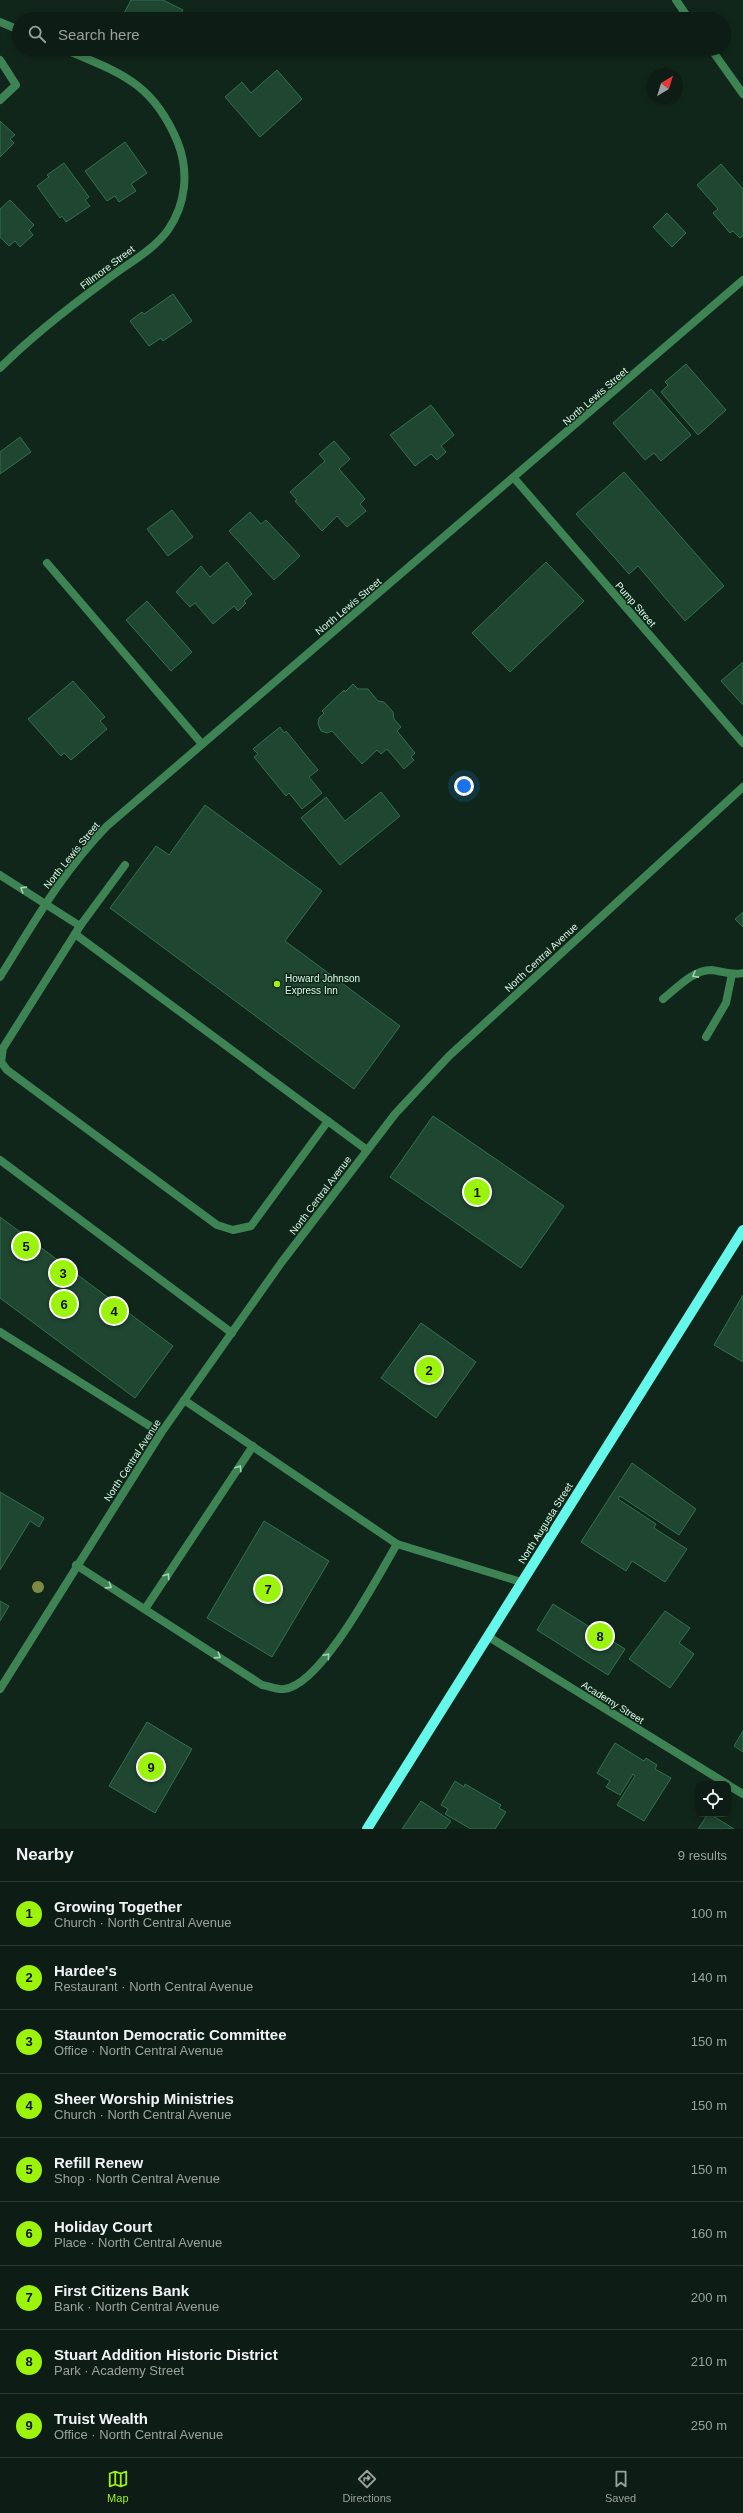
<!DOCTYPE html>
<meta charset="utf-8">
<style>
body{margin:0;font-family:Helvetica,sans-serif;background:#16251d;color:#f1f3f6}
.controls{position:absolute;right:12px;bottom:12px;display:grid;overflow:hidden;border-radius:8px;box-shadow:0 2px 6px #0003}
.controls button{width:36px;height:36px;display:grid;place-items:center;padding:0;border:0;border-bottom:1px solid #2d3a34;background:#0d1c14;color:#f1f3f6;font:20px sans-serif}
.compass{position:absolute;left:647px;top:68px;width:36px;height:36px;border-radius:50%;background:#0d1c14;box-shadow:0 2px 6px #0003;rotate:38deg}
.you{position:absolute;left:464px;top:786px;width:14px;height:14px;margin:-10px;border:3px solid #fff;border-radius:50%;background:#1a73e8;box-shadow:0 0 0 6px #1a73e833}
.badge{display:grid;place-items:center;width:26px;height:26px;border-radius:50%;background:#9cf30e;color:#111;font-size:13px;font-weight:700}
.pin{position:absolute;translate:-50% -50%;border:2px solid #fff;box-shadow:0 1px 4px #0006}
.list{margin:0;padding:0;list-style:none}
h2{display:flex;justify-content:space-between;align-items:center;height:52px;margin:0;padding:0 16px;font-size:17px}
h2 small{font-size:13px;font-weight:400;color:#9aa1a0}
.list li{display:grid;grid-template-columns:26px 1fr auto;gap:12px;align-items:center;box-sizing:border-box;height:64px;padding:0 16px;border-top:1px solid #2d3a34}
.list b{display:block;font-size:15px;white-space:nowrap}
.list p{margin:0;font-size:13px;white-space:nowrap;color:#9aa1a0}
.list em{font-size:13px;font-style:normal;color:#9aa1a0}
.icon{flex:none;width:22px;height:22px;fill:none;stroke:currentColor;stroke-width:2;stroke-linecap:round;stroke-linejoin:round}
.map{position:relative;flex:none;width:743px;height:1829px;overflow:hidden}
.search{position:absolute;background:#0d1c14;box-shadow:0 2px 6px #0003;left:12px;right:12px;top:12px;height:44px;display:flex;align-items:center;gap:10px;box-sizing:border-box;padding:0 14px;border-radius:22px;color:#9aa1a0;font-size:15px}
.sheet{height:628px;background:#0d1c14}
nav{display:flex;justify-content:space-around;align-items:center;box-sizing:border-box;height:56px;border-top:1px solid #2d3a34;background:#0d1c14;font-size:11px;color:#9aa1a0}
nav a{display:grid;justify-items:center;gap:2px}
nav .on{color:#9cf30e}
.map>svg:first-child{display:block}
.building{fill:#1e4631;stroke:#31714f}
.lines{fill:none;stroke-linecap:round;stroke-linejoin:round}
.service{stroke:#3e8354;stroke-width:8}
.minor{stroke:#3e8354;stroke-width:8}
.tertiary{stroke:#3e8354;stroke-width:8}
.primary{stroke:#65f7e9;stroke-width:10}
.tree{fill:#7e8944}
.oneway{stroke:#a2d2b3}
.poi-dot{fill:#9cf30e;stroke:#11261a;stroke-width:1.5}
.labels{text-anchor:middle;stroke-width:3;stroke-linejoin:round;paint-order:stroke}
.street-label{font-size:10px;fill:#d8fde6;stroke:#11261a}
.poi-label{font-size:10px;fill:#d8fde6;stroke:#11261a;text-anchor:start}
</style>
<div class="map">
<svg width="743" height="1829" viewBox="0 0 743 1829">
<rect width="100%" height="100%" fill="#11261a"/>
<g class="building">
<polygon points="131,0 163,0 183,10 178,19 121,19"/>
<polygon points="277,70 302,99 260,137 225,97 242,82 251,93"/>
<polygon points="0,121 15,135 10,139 14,143 0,157"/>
<polygon points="125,142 147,173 131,184 136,191 119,202 115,196 107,201 85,171"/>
<polygon points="64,163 89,197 85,200 90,206 66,222 62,216 60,218 37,186 49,177 47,175"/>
<polygon points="721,164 743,189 743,236 740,238 733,231 730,233 713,213 718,209 697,185"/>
<polygon points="10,200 34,225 29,230 33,235 20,247 15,241 9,246 0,237 0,209"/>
<polygon points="667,213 686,233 672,247 653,227"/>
<polygon points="173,294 192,321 163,341 161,338 149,346 130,321 142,312 144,314"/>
<polygon points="686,364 726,410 698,435 661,392 668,385 665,382"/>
<polygon points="651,389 691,435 661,461 654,453 645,460 613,423"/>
<polygon points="431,405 454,435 441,446 446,452 437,460 431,454 415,466 390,435"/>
<polygon points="20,437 31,452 0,474 0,452"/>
<polygon points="334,441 350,459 339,469 365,499 360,504 366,511 347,527 337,516 322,531 295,501 297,500 290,492 325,461 319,454"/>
<polygon points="624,472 724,586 685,621 638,566 629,574 576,514"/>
<polygon points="172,510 193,537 168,556 147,529"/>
<polygon points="250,512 261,524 266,520 300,556 274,580 229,531"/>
<polygon points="227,562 252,594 244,601 246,603 238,611 234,606 213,624 195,603 190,607 176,592 201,566 210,577"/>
<polygon points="546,562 584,601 510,672 472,633"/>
<polygon points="147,601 192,652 171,671 126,620"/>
<polygon points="743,662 743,705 721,681"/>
<polygon points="73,681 105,717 100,721 107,729 71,760 64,753 61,756 28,719"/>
<polygon points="353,684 358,689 368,689 378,701 384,702 393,712 394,719 401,727 397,731 415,753 411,757 414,760 404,769 387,749 381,754 377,750 362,764 332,731 327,733 321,731 318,724 319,718 324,713 322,711 344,690 345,692"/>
<polygon points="280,727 284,733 286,731 318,770 309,777 322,793 302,809 289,793 286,796 254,757 258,754 253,749"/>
<polygon points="381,792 400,816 340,865 301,818 326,797 345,821"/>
<polygon points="205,805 322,891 285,941 400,1026 354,1089 110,908 156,846 169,855"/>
<polygon points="743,912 743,927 735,919"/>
<polygon points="433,1116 564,1206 521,1268 390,1177"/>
<polygon points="0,1217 173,1346 135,1398 0,1298"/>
<polygon points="743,1295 743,1362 714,1345"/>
<polygon points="421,1323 476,1362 436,1418 381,1378"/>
<polygon points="632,1463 696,1509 679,1535 620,1496 618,1499 656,1524 654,1528 687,1549 665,1582 632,1561 626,1571 581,1542"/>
<polygon points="0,1492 44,1518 39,1527 30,1521 0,1570"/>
<polygon points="264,1521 329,1561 272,1657 207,1618"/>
<polygon points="0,1601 9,1606 0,1621"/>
<polygon points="553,1604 625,1649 608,1675 537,1630"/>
<polygon points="665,1611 690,1628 679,1643 694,1654 670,1688 629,1659"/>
<polygon points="147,1722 192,1749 155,1813 109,1786"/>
<polygon points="743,1731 743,1752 734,1746"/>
<polygon points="615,1743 644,1761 646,1758 657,1765 655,1769 671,1778 644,1821 617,1805 635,1776 633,1774 620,1795 606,1787 610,1781 597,1773"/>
<polygon points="455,1781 464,1787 465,1784 501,1805 499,1808 506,1812 495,1829 471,1829 445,1814 448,1809 441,1805"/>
<polygon points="421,1801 451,1821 445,1829 402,1829"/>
<polygon points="708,1814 710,1814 734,1829 698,1829"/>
</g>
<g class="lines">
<g class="service">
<polyline points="0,60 16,85 0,100"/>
<polyline points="47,563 202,744"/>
<polyline points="0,875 80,926 125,865"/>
<polyline points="80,926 3,1048 1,1062 7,1070 217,1225 233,1230 251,1226 328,1121"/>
<polyline points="75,934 367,1150"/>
<path d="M663 999C677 988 693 970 711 970 722 971 732 976 743 973"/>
<polyline points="706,1037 726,1003 732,974"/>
<polyline points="0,1160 232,1333"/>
<polyline points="0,1332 161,1433"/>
<polyline points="184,1400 397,1544 521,1582"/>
<path d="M76 1565 262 1685C269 1686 277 1690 284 1689 321 1686 378 1576 397 1544"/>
<polyline points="145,1609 253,1446"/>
</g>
<g class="minor">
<polyline points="676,0 689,19"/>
<polyline points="0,22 19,30"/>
<polyline points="711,49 743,94"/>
<path d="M0 368C32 336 68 308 105 281 125 265 153 251 168 230 186 204 189 172 178 143 153 82 120 73 64 49"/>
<polyline points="514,478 743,743"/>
<polyline points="489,1637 727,1784"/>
<polyline points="728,1785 743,1794"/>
</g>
<g class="tertiary">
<path d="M0 977C33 924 63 871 107 826L743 280"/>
<polyline points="0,1689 161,1433 281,1263 395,1114 449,1056 743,787"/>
</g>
<polyline class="primary" points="367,1829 743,1230"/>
</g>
<circle class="tree" cx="38" cy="1587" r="6"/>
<defs><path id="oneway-chevron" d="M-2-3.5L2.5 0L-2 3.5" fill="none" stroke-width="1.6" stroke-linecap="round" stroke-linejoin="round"/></defs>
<g class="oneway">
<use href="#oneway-chevron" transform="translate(23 889) rotate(-148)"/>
<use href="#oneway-chevron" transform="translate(695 975) rotate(151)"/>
<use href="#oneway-chevron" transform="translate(239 1468) rotate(-56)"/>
<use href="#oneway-chevron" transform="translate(167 1576) rotate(-56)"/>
<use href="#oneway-chevron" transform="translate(109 1586) rotate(33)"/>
<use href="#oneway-chevron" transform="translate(218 1656) rotate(33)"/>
<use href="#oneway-chevron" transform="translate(327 1656) rotate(-49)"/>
</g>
<circle class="poi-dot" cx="277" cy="984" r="4"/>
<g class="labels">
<g class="street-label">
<text transform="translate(107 267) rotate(-37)" y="4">Fillmore Street</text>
<text transform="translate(595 396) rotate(-41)" y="4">North Lewis Street</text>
<text transform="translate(636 604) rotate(49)" y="4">Pump Street</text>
<text transform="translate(348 606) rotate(-40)" y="4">North Lewis Street</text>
<text transform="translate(71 855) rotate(-51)" y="4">North Lewis Street</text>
<text transform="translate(541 957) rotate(-43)" y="4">North Central Avenue</text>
<text transform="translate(320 1195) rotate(-53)" y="4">North Central Avenue</text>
<text transform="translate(132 1460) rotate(-57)" y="4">North Central Avenue</text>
<text transform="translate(545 1523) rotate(-58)" y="4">North Augusta Street</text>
<text transform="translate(613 1702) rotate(32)" y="4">Academy Street</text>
</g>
<g class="poi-label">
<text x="285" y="982">Howard Johnson<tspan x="285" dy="12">Express Inn</tspan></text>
</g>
</g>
</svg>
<div class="controls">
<button><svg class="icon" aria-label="locate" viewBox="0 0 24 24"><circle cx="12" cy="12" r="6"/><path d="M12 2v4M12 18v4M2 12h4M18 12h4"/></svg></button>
</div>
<svg class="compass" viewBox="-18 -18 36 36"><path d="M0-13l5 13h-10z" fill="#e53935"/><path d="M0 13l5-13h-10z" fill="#9aa1a0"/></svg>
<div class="you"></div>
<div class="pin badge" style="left:477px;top:1192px">1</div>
<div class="pin badge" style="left:429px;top:1370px">2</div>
<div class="pin badge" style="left:63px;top:1273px">3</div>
<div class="pin badge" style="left:114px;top:1311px">4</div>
<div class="pin badge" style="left:26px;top:1246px">5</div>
<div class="pin badge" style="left:64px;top:1304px">6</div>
<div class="pin badge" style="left:268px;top:1589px">7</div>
<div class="pin badge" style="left:600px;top:1636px">8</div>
<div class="pin badge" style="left:151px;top:1767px">9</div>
<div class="search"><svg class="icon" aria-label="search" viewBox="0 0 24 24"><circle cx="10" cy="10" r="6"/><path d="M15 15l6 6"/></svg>Search here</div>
</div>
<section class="sheet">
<h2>Nearby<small>9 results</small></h2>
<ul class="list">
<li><span class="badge">1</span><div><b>Growing Together</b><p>Church · North Central Avenue</p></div><em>100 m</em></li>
<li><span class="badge">2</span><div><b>Hardee's</b><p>Restaurant · North Central Avenue</p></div><em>140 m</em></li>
<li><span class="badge">3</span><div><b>Staunton Democratic Committee</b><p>Office · North Central Avenue</p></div><em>150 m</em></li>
<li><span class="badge">4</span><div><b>Sheer Worship Ministries</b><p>Church · North Central Avenue</p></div><em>150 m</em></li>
<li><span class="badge">5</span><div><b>Refill Renew</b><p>Shop · North Central Avenue</p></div><em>150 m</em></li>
<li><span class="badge">6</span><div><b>Holiday Court</b><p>Place · North Central Avenue</p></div><em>160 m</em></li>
<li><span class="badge">7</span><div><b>First Citizens Bank</b><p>Bank · North Central Avenue</p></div><em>200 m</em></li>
<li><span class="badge">8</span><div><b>Stuart Addition Historic District</b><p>Park · Academy Street</p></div><em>210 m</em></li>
<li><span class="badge">9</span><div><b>Truist Wealth</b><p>Office · North Central Avenue</p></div><em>250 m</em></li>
</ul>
</section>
<nav>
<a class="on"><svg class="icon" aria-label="map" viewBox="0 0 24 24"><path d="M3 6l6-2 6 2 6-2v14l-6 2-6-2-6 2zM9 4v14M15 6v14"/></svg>Map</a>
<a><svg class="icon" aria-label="directions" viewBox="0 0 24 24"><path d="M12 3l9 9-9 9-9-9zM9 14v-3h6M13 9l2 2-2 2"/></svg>Directions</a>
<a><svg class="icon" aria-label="saved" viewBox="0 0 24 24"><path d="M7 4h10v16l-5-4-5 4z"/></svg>Saved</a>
</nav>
